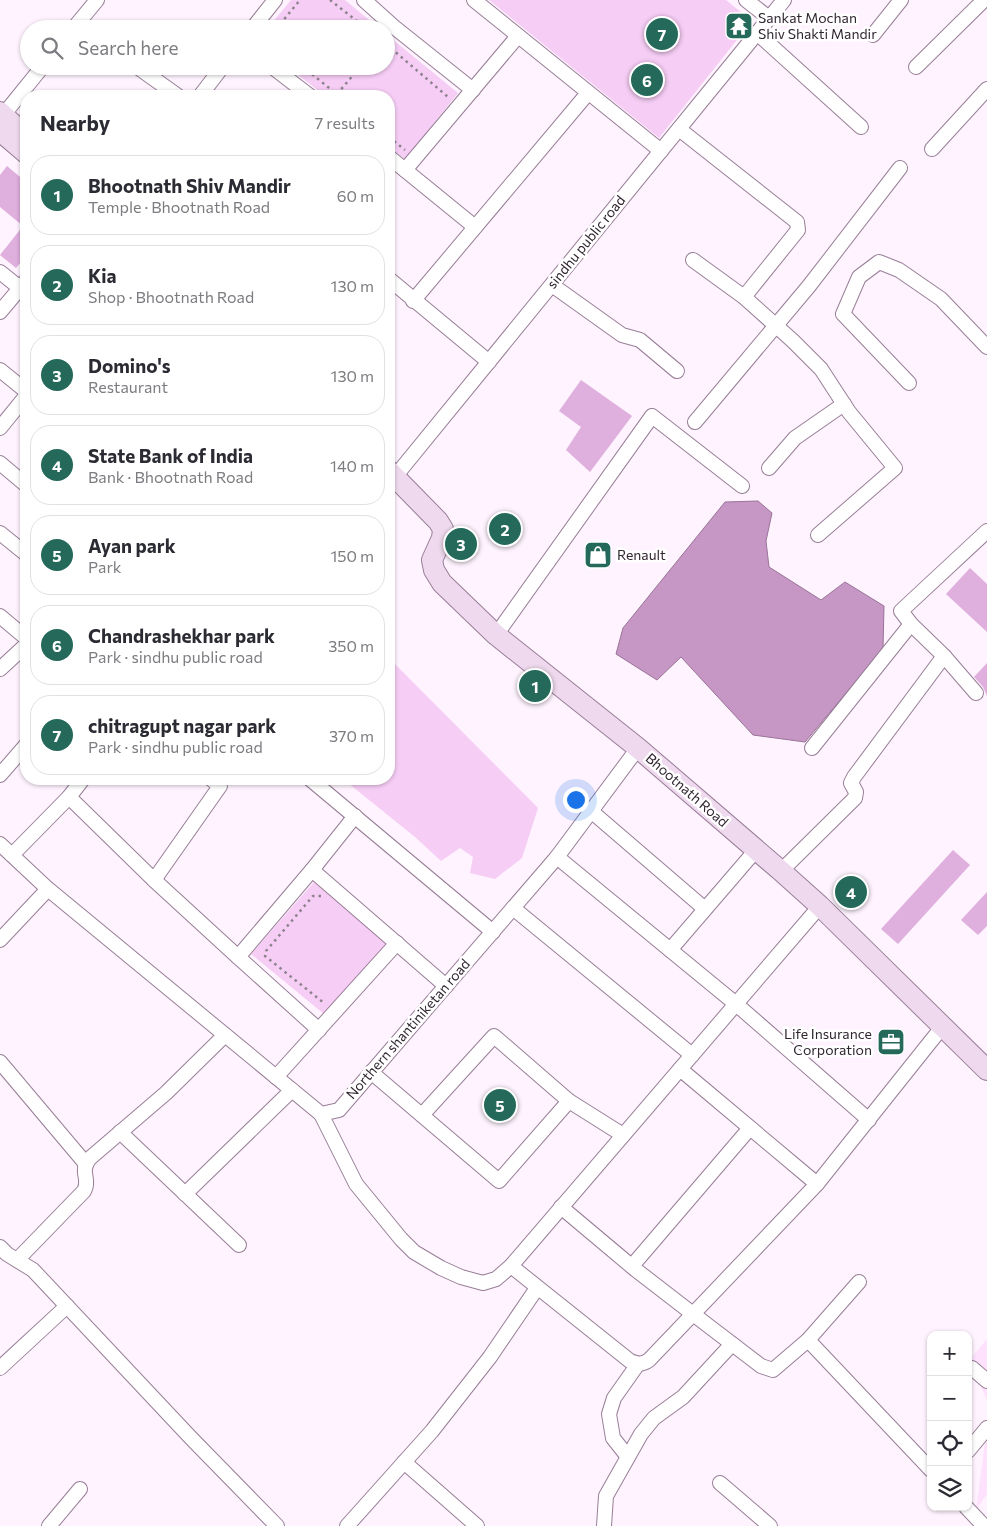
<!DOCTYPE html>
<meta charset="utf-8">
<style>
body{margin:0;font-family:Commissioner,sans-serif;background:#f2f2f3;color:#2b2b33}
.controls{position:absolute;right:15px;bottom:15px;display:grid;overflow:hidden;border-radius:10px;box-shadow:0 1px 4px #0004}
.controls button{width:45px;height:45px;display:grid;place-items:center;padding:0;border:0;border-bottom:1px solid #e1e1e2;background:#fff;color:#2b2b33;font:25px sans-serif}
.you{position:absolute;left:575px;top:799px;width:18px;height:18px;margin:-12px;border:4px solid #fff;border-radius:50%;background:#1a73e8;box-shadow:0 0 0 8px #1a73e833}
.badge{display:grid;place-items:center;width:32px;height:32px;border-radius:50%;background:#25695b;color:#fff;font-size:16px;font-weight:700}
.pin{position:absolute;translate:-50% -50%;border:2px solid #fff;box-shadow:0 1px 5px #0006}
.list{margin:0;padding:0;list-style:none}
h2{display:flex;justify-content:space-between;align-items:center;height:65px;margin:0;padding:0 20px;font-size:21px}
h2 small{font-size:16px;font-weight:400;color:#7c7c81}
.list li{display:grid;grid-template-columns:32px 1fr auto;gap:15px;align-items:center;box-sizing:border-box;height:80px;margin:0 10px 10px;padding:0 10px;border:1px solid #e1e1e2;border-radius:20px}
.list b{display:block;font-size:19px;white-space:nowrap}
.list p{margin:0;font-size:16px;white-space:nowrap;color:#7c7c81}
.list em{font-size:16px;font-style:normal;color:#7c7c81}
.icon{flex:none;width:28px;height:28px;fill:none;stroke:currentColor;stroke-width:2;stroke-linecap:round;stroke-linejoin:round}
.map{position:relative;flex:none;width:987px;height:1526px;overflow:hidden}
.search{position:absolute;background:#fff;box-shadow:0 1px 4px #0004;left:20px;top:20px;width:375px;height:55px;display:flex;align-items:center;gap:12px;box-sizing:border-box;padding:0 18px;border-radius:28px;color:#7c7c81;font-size:19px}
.panel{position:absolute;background:#fff;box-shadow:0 1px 4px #0004;left:20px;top:90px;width:375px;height:695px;border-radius:20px}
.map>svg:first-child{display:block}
.built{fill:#fee2fd}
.green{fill:#f6cdf5}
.water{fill:#c696c4;stroke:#997498}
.building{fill:#dfafde}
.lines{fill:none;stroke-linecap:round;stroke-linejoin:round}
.street-casing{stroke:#987e97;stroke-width:16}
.secondary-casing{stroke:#987e97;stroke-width:22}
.path{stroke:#8d838d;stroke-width:2.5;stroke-dasharray:2.5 4;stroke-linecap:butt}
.street{stroke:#fff;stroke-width:14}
.secondary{stroke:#efd9ee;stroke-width:20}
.labels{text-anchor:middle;stroke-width:5;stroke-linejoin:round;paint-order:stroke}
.poi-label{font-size:14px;fill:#302630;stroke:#fff;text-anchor:start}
.street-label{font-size:14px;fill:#302630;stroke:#fff}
</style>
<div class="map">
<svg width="987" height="1526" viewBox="0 0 987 1526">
<rect width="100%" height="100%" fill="#fef3fe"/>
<g class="built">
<polygon points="987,1339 987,1401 970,1359"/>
<polygon points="987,1428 987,1494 976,1510"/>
</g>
<g class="green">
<polygon points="291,0 345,0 380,29 267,29"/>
<polygon points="489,0 726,0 752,21 659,138"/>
<polygon points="386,34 458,93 405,159 389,147 389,96 325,96 287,66 386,66"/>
<polygon points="389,658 538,808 522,858 495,879 470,873 473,857 460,848 441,861 415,837 343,779 389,779"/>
<polygon points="315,881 388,945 324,1014 251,954"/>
</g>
<polygon class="water" points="758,501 772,513 766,541 769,567 821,600 845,582 884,606 883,649 805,742 753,735 681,657 657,680 616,654 623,628 725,502"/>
<g class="building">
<polygon points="7,166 26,182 26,256 16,268 0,255 23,226 0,207 0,175"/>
<polygon points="581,380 632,416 590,472 566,450 581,427 559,411"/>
<polygon points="970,568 987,584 987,632 946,594"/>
<polygon points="987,663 987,696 983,687 974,677"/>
<polygon points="953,850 970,865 898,944 881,929"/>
<polygon points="987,892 987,926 978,935 961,920"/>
</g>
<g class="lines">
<defs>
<g id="street">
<polyline points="364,0 394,27 473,90"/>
<polyline points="474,0 661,151"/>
<polyline points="746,0 769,18"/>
<polyline points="73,29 97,0"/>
<polyline points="252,29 275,0"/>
<polyline points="757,33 861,127"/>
<polyline points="873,35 901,0"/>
<polyline points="136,66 178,96"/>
<polyline points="271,66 310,96"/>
<polyline points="916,67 984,0"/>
<polyline points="200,96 223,66"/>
<polyline points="0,119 43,66"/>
<polyline points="679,129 797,222 798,230 744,297"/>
<polyline points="932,149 987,89"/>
<polyline points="389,157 405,170 518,36"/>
<polyline points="405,170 475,227"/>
<polyline points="693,260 744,297 793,341 821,369 849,412 895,468 818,535"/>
<polyline points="0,272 20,288"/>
<polyline points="389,279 489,362"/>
<polyline points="552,285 622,335 640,340 677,371"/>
<polyline points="413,301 588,93"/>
<polyline points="0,312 26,281"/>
<polyline points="0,370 26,391"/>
<polyline points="909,383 843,314 859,277 879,262 899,270 941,299 987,347"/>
<polyline points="695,422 809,286 900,168"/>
<polyline points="0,428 26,396"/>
<polyline points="0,463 26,485"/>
<polyline points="769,468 795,438 844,404"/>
<polyline points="389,484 784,0"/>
<polyline points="0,533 26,554"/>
<polyline points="0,616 26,638"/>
<polyline points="496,635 652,416 742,486"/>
<polyline points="0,669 26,645"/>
<polyline points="976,693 944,656 911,624 901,611 987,531"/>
<polyline points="812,748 911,624"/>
<polyline points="0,775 26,745"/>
<polyline points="83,779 69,797 154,880 238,957 312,870 355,816"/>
<polyline points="310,779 493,932"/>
<polyline points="591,811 705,909"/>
<polyline points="0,844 48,889 321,1114 339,1110 557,857 638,748"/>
<polyline points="12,855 69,797"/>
<polyline points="557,857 736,1004 869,1120"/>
<polyline points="312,870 446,986"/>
<polyline points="781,871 855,798 856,792 851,783 854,777 944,656"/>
<polyline points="154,880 220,786 211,779"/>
<polyline points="513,908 692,1055"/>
<polyline points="0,940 48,889"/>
<polyline points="670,950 756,850"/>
<polyline points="238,957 319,1030"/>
<polyline points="0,1062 86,1164"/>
<polyline points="680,1069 817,1184 943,1026"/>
<polyline points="371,1072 499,1181 569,1101 623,1135"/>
<polyline points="276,1077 397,943"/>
<polyline points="321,1114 356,1184 401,1239 414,1252 441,1268 461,1277 483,1283 496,1279 511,1266 820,906"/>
<polyline points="422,1115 494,1036 569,1101"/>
<polyline points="120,1132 239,1245"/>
<polyline points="185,1194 292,1090"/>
<polyline points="561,1207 636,1270 693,1314 817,1184"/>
<polyline points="0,1247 7,1254 33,1270 191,1438 277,1526"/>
<path d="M17 1260 84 1191C91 1178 79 1174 89 1159L166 1093 225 1035"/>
<path d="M511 1266 630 1361C638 1364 642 1365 649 1360L693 1314 761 1366 773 1370 808 1340 859 1282"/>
<polyline points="632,1266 750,1128"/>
<polyline points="808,1340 931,1470"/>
<polyline points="0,1368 67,1306"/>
<polyline points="972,1368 987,1381"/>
<polyline points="968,1451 987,1428"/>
<polyline points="628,1457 613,1438 609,1414 614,1398 638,1364"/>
<polyline points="404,1462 477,1526"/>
<polyline points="720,1483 770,1526"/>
<polyline points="966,1507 984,1526"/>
<polyline points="49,1526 80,1489"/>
<polyline points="347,1526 432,1431 490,1357 537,1288"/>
<polyline points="604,1526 606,1496 641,1434 654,1418 683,1397 732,1344"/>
</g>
<g id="secondary">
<polyline points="0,112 26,136"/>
<polyline points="0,131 26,153"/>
<polyline points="389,471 438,521 443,529 442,538 432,560 434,570 442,583 496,635 638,748 781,871 820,906 987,1070"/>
</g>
</defs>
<use href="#street" class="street-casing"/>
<use href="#secondary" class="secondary-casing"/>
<g class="path">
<polyline points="330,0 367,29"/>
<polyline points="276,29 300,0"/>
<polyline points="386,44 448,97"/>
<polyline points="302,66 339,96"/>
<polyline points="337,94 361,66"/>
<polyline points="389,137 405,150"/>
<polyline points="321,896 313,896 266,951 265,956 324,1003"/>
</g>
<use href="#street" class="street"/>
<use href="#secondary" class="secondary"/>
</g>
<defs>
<symbol id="temple-square" viewBox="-11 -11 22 22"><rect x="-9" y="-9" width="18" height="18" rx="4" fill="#25695b" stroke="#fff"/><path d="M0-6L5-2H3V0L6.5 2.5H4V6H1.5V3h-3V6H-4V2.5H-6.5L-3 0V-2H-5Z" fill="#fff"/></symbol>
<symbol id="shop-square" viewBox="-11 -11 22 22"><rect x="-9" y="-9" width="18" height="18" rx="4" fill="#25695b" stroke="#fff"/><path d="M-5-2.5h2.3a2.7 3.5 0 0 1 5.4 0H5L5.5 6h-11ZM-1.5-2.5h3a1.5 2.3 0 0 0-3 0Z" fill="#fff"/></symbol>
<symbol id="office-square" viewBox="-11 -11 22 22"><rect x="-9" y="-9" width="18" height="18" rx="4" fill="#25695b" stroke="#fff"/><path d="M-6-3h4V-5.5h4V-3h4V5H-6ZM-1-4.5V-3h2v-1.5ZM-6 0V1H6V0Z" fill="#fff"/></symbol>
</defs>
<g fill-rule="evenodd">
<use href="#temple-square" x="723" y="10" width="32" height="32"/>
<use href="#shop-square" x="582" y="539" width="32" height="32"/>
<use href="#office-square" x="875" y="1026" width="32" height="32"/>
</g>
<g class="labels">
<g class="poi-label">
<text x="758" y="23">Sankat Mochan<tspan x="758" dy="16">Shiv Shakti Mandir</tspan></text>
<text x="617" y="560">Renault</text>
<text x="872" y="1039" text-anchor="end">Life Insurance<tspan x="872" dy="16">Corporation</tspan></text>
</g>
<g class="street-label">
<text transform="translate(586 242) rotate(-51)" y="5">sindhu public road</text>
<text transform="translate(687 790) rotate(41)" y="5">Bhootnath Road</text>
<text transform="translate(408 1029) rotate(-49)" y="5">Northern shantiniketan road</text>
</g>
</g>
</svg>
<div class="controls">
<button>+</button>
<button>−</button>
<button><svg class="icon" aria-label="locate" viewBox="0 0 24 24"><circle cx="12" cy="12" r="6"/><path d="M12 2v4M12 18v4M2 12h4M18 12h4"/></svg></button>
<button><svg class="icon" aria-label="layers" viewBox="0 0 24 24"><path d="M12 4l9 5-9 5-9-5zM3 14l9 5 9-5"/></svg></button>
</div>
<div class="you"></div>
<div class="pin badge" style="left:535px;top:686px">1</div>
<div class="pin badge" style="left:505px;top:529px">2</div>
<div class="pin badge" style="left:461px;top:544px">3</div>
<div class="pin badge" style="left:851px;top:892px">4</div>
<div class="pin badge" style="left:500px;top:1105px">5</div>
<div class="pin badge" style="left:647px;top:80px">6</div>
<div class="pin badge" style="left:662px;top:34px">7</div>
<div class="search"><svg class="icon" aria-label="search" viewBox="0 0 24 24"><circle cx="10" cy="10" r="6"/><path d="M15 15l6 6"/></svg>Search here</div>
<section class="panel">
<h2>Nearby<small>7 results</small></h2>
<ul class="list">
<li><span class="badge">1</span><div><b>Bhootnath Shiv Mandir</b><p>Temple · Bhootnath Road</p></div><em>60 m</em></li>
<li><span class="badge">2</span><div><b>Kia</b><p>Shop · Bhootnath Road</p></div><em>130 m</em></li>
<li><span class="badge">3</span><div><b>Domino's</b><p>Restaurant</p></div><em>130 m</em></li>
<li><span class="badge">4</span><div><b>State Bank of India</b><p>Bank · Bhootnath Road</p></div><em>140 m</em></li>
<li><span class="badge">5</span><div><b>Ayan park</b><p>Park</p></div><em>150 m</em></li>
<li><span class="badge">6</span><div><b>Chandrashekhar park</b><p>Park · sindhu public road</p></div><em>350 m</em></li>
<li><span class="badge">7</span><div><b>chitragupt nagar park</b><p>Park · sindhu public road</p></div><em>370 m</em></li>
</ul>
</section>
</div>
